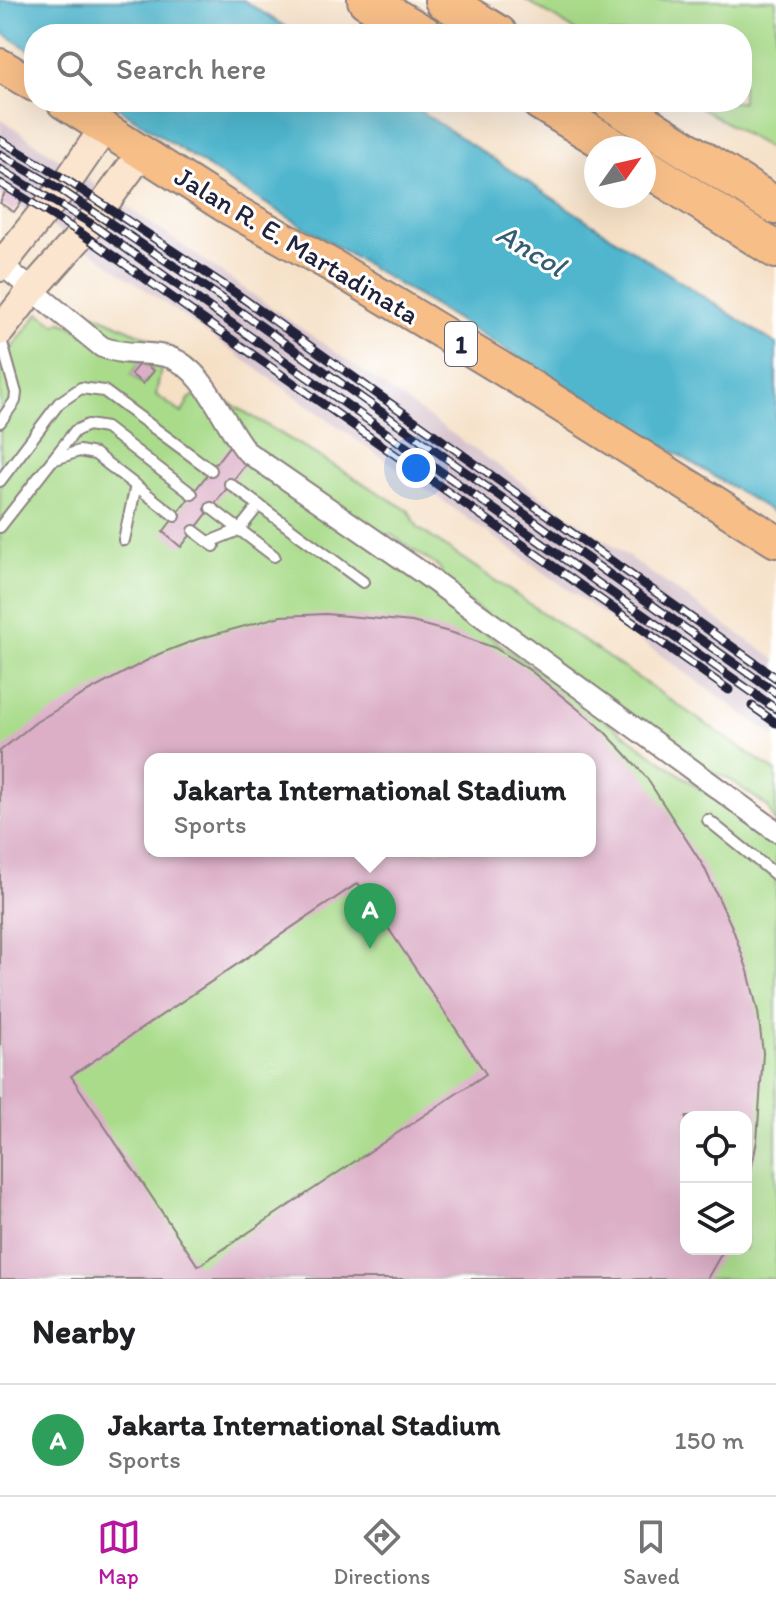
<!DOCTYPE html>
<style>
body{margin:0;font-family:Itim,sans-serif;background:#f2f2f2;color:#202124}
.controls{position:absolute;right:24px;bottom:24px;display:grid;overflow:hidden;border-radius:16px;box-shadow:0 8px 32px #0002}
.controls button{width:72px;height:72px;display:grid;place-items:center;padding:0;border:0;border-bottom:2px solid #e0e0e0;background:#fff;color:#202124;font:40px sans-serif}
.compass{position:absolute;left:584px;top:136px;width:72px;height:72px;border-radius:50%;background:#fff;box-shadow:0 8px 32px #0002;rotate:56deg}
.you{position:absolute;left:416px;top:468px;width:28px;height:28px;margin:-20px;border:6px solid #fff;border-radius:50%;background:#1a73e8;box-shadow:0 0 0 12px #1a73e833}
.badge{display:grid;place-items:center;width:52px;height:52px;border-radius:50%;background:#b5179e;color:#fff;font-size:26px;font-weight:700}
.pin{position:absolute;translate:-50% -66px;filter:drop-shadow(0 2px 4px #0008)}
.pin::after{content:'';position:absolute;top:42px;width:28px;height:24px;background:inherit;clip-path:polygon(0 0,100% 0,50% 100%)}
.popup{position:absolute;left:144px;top:753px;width:452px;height:104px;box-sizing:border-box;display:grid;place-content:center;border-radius:16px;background:#fff;filter:drop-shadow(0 2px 6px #0005);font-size:26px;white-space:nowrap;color:#757577}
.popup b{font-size:30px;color:#202124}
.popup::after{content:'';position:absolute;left:50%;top:100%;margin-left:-16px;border:16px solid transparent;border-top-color:#fff}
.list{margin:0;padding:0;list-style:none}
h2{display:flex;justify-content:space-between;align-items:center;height:104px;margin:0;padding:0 32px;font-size:34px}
h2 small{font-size:26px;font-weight:400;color:#757577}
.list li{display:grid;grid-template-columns:52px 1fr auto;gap:24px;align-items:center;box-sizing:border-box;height:112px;padding:0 32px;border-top:2px solid #e0e0e0}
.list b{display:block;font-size:30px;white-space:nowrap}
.list p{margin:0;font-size:26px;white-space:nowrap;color:#757577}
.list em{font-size:26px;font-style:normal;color:#757577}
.icon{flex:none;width:44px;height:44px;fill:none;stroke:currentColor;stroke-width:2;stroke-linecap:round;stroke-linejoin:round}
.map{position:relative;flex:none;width:776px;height:1279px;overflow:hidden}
.search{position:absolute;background:#fff;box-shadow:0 8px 32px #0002;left:24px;right:24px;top:24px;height:88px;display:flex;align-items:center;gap:20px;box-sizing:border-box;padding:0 28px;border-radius:32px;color:#757577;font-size:30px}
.sheet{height:216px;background:#fff}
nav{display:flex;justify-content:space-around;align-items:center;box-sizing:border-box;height:112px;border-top:2px solid #e0e0e0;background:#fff;font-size:22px;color:#757577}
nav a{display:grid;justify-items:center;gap:4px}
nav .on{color:#b5179e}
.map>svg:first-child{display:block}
.industrial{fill:#d2bdc8}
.green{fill:#a9db8a;stroke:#667e62;stroke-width:2;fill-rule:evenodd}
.water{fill:#4fb6cd;stroke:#386c84;stroke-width:2}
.building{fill:#dcafc7;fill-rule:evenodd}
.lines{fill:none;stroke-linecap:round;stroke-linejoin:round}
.service-casing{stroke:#8c8180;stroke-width:14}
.minor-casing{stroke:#8c8180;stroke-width:24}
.secondary-casing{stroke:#8c8180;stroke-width:32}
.trunk-casing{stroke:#8c8180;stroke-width:36}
.motorway-casing{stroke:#8c8180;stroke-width:40}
.service{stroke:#fff;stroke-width:10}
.minor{stroke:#fff;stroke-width:20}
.secondary{stroke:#fce5cf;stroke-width:28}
.trunk{stroke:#f7be88;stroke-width:32}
.motorway{stroke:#f7be88;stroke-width:36}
.rail-casing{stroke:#22223b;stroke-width:9}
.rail{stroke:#fff;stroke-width:6;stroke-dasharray:18;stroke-linecap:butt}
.labels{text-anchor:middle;stroke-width:6;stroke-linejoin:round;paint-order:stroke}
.shield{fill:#fff;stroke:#646476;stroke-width:2}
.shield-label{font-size:26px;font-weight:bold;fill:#22223b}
.street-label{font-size:28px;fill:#22223b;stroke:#fff}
.water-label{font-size:30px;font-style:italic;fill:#345d75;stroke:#fff}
</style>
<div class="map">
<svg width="776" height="1279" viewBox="0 0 776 1279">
<rect width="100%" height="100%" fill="#fff"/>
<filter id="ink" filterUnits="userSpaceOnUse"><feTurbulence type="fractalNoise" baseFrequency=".0125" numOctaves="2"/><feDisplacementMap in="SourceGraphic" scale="16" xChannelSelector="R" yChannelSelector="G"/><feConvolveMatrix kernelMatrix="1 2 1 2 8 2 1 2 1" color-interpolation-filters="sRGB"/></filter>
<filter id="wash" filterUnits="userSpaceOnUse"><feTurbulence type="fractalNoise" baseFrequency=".006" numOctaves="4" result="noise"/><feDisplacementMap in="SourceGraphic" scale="32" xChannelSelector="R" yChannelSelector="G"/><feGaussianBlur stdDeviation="1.8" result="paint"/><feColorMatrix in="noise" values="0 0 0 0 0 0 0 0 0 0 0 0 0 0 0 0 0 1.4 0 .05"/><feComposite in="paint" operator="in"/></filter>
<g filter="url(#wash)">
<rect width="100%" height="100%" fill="#f5e0c6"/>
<polygon class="industrial" points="0,118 776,660 776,737 85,247 0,195"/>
<g class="green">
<polygon points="526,0 776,0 776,153 692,102 742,102 742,34 581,34"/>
<polygon points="75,305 173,349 116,349 67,316"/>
<path d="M39 313 56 325 61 321 141 361 131 374 143 384 153 371 144 363H157L161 368 156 395 182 413 189 399 200 392 226 433 478 626 474 625 776 844V1279H0V363ZM150 759H590V851H150ZM686 1117H746V1249H686Z"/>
<polygon points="220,397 409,511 418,528 776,772 776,825 768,807 728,778 705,770 446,586 440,568 390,534 378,538 251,451"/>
</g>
<g class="water">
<polygon points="0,0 243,0 297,34 34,34 34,53 0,31"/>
<polygon points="109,102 406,102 776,344 776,514 237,186"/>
</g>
<g id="blocks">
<g class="building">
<polygon points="6,190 22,201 14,212 0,203"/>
<polygon points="141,361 154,371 143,384 131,374"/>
<polygon points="230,445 249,460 181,547 163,532"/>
<path d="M326 614 412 622 453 633 495 648 531 671 600 727 624 752 646 777 704 867 732 927 748 971 758 1012 763 1053 757 1141 746 1195V1117H686V1249H724L707 1279H0V751L36 722 78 697 159 654 198 639 281 616ZM150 759H590V851H150ZM358 883 486 1074 198 1266 71 1076Z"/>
</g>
</g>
</g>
<g filter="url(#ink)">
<use href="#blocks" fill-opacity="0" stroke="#8c8180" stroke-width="2"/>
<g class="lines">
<defs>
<g id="service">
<polyline points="0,336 16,393 15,401 0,422"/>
<polyline points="53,460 79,451 95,454 175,516"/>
<polyline points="0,481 59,403 81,388 104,391 211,470"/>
<polyline points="230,484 363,582"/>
<polyline points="211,508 274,556"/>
<polyline points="0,527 75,431 88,425 106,428 192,494"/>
<polyline points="194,531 214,546"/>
<polyline points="124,540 136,485"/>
<polyline points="209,542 239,530 259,505"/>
<polyline points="708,820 776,875"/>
</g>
<path id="minor" d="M2 265 102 347C124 356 147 351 169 357 206 369 223 424 247 452L424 574 776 831"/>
<g id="secondary">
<polyline points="0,267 68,181 105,127"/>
<polyline points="0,331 32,290 82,234 143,151"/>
</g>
<g id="trunk">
<polyline points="0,65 34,85"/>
<polyline points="63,102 227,207 331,265 519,379 776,541"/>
</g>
<g id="motorway">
<polyline points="366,0 424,34"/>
<polyline points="443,0 499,34"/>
<polyline points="540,102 615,148"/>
<polyline points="611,102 776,206"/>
<polyline points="644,166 776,250"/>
</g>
</defs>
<use href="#service" class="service-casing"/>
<use href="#minor" class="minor-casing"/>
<use href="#secondary" class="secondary-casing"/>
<use href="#trunk" class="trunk-casing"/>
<use href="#motorway" class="motorway-casing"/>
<use href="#service" class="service"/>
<use href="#minor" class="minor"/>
<use href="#secondary" class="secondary"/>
<use href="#trunk" class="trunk"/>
<use href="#motorway" class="motorway"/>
<defs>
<g id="rail">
<polyline points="0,140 68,181 227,287 776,678"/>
<polyline points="0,154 61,190 220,297 776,693"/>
<polyline points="0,169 90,223 776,709"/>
<polyline points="0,183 82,234 729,690"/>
<polyline points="752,706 776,723"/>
</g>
</defs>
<use href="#rail" class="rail-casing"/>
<use href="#rail" class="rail"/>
</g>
</g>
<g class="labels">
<rect class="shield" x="445" y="322" width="32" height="44" rx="6"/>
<g class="shield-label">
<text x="461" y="353">1</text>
</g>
<g class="street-label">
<text transform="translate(297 245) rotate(31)" y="10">Jalan R. E. Martadinata</text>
</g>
<g class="water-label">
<text transform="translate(531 250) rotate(31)" y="10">Ancol</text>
</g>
</g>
</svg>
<div class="controls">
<button><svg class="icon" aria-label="locate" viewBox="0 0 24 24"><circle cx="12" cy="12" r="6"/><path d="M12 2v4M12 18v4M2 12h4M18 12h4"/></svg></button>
<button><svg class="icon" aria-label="layers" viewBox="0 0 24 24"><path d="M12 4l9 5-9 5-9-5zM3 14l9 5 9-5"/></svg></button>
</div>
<svg class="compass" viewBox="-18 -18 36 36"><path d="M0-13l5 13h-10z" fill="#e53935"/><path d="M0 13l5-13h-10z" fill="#757577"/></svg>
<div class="you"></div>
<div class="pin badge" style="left:370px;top:949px;background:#2e9e5b">A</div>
<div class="popup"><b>Jakarta International Stadium</b>Sports</div>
<div class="search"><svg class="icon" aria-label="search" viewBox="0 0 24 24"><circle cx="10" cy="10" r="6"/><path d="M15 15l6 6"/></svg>Search here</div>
</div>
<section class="sheet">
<h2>Nearby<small></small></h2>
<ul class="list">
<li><span class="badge" style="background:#2e9e5b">A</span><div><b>Jakarta International Stadium</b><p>Sports</p></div><em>150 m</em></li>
</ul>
</section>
<nav>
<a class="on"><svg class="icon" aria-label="map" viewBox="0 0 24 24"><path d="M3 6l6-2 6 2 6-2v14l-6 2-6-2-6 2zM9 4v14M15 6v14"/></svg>Map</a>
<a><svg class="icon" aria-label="directions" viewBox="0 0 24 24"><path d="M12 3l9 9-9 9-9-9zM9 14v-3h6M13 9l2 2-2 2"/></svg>Directions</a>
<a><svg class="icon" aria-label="saved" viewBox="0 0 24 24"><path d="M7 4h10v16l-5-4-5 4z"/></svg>Saved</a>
</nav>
